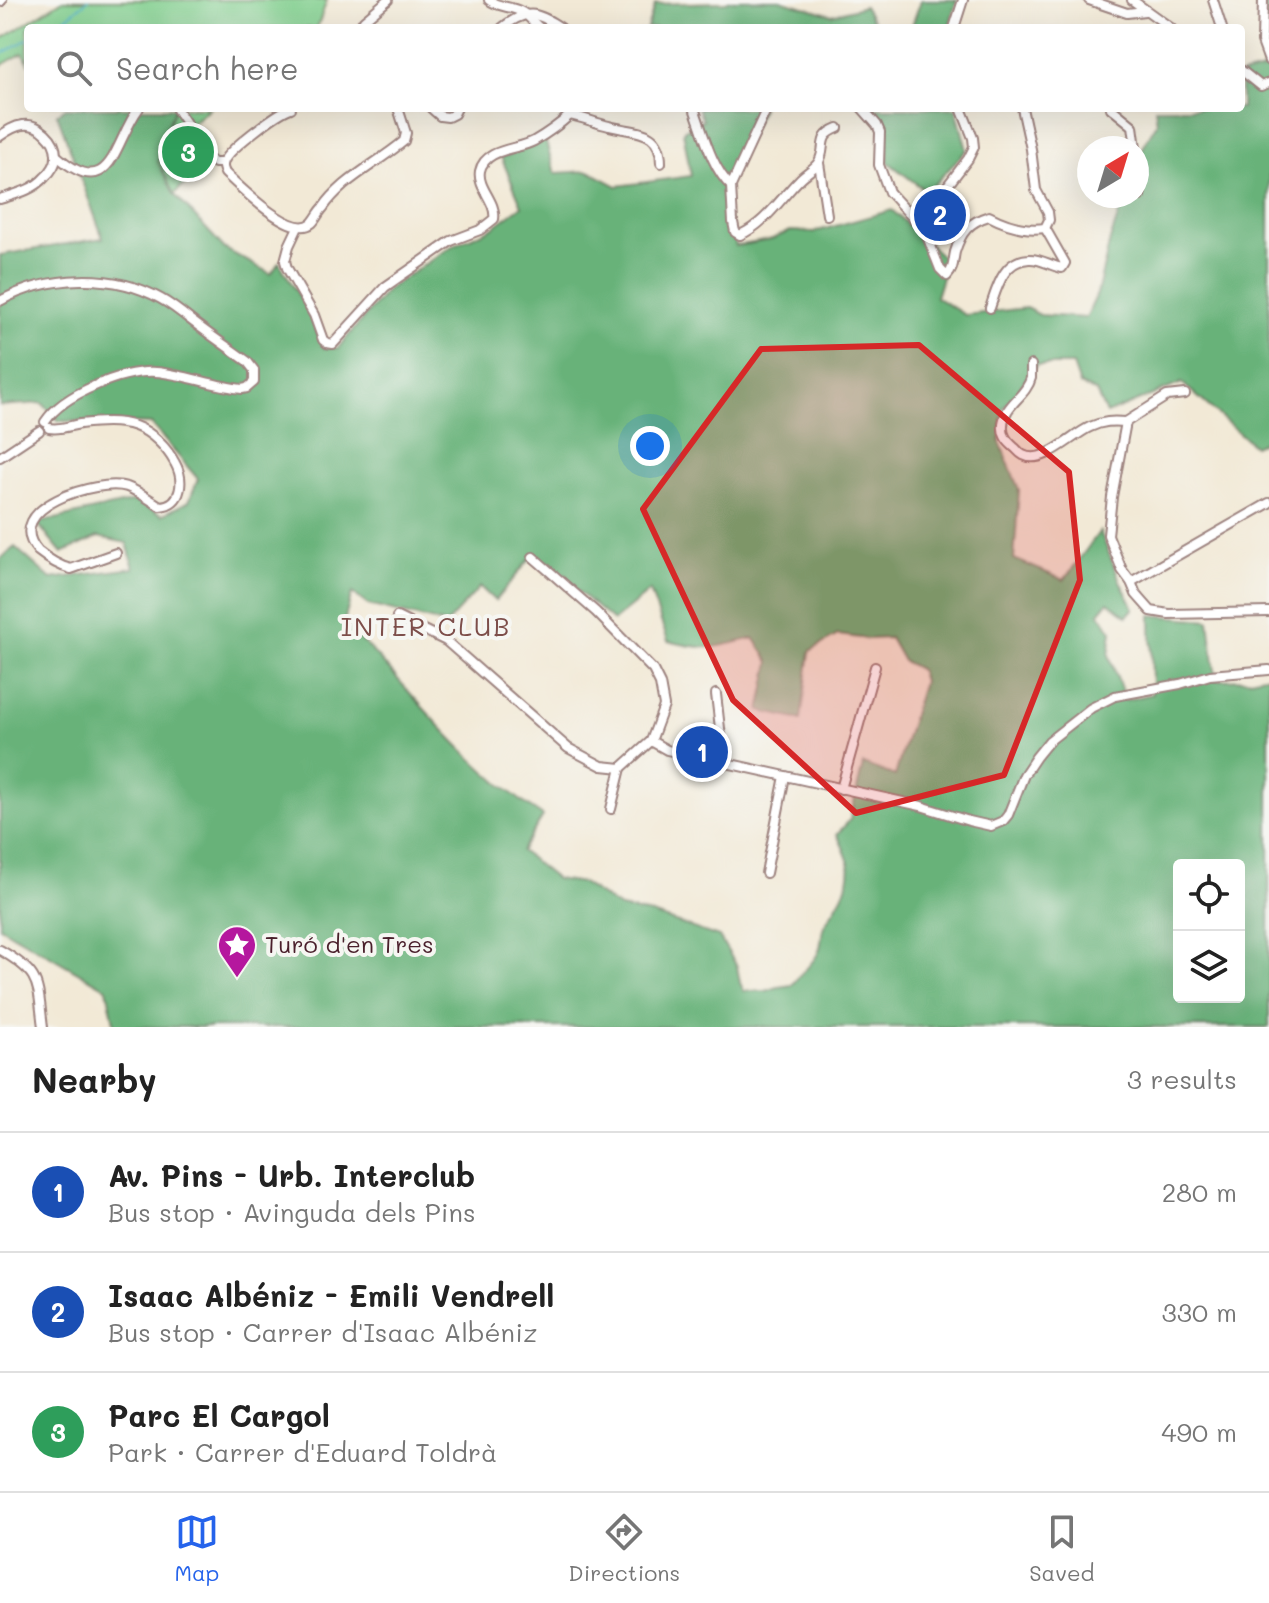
<!DOCTYPE html>
<meta charset="utf-8">
<style>
body{margin:0;font-family:Mali,sans-serif;background:#f6f6f6;color:#222}
.controls{position:absolute;right:24px;bottom:24px;display:grid;overflow:hidden;border-radius:8px;box-shadow:0 8px 32px #0002}
.controls button{width:72px;height:72px;display:grid;place-items:center;padding:0;border:0;border-bottom:2px solid #e0e0e0;background:#fff;color:#222;font:40px sans-serif}
.compass{position:absolute;left:1077px;top:136px;width:72px;height:72px;border-radius:50%;background:#fff;box-shadow:0 8px 32px #0002;rotate:38deg}
.you{position:absolute;left:650px;top:446px;width:28px;height:28px;margin:-20px;border:6px solid #fff;border-radius:50%;background:#1a73e8;box-shadow:0 0 0 12px #1a73e833}
.badge{display:grid;place-items:center;width:52px;height:52px;border-radius:50%;background:#2563eb;color:#fff;font-size:26px;font-weight:700}
.pin{position:absolute;translate:-50% -50%;border:4px solid #fff;box-shadow:0 2px 8px #0006}
.list{margin:0;padding:0;list-style:none}
h2{display:flex;justify-content:space-between;align-items:center;height:104px;margin:0;padding:0 32px;font-size:34px}
h2 small{font-size:26px;font-weight:400;color:#767676}
.list li{display:grid;grid-template-columns:52px 1fr auto;gap:24px;align-items:center;box-sizing:border-box;height:120px;padding:0 32px;border-top:2px solid #e0e0e0}
.list b{display:block;font-size:30px;white-space:nowrap}
.list p{margin:0;font-size:26px;white-space:nowrap;color:#767676}
.list em{font-size:26px;font-style:normal;color:#767676}
.icon{flex:none;width:44px;height:44px;fill:none;stroke:currentColor;stroke-width:2;stroke-linecap:round;stroke-linejoin:round}
.map{position:relative;flex:none;width:1269px;height:1027px;overflow:hidden}
.search{position:absolute;background:#fff;box-shadow:0 8px 32px #0002;left:24px;right:24px;top:24px;height:88px;display:flex;align-items:center;gap:20px;box-sizing:border-box;padding:0 28px;border-radius:8px;color:#767676;font-size:30px}
.sheet{height:464px;background:#fff}
nav{display:flex;justify-content:space-around;align-items:center;box-sizing:border-box;height:112px;border-top:2px solid #e0e0e0;background:#fff;font-size:22px;color:#767676}
nav a{display:grid;justify-items:center;gap:4px}
nav .on{color:#2563eb}
.map>svg:first-child{display:block}
.green{fill:#81cf8e;stroke:#66775c;stroke-width:2}
.forest{fill:#68b279;stroke:#596852;stroke-width:2;fill-rule:evenodd}
.lines{fill:none;stroke-linecap:round;stroke-linejoin:round}
.stream{stroke:#48afc7;stroke-width:2}
.minor-casing{stroke:#9e8480;stroke-width:12}
.minor{stroke:#fff;stroke-width:8}
.marked{fill:#d62828;fill-opacity:0.2;stroke:#d62828;stroke-width:6;stroke-linejoin:round}
.labels{text-anchor:middle;stroke-width:8;stroke-linejoin:round;paint-order:stroke}
.poi-label{font-size:24px;fill:#4a1f2b;stroke:#f6f6f2;text-anchor:start}
.neighbourhood-label{font-size:26px;letter-spacing:2px;fill:#7d4e4a;stroke:#f6f6f2}
</style>
<div class="map">
<svg width="1269" height="1027" viewBox="0 0 1269 1027">
<rect width="100%" height="100%" fill="#f6f6f2"/>
<filter id="ink" filterUnits="userSpaceOnUse"><feTurbulence type="fractalNoise" baseFrequency=".0125" numOctaves="2"/><feDisplacementMap in="SourceGraphic" scale="16" xChannelSelector="R" yChannelSelector="G"/><feConvolveMatrix kernelMatrix="1 2 1 2 8 2 1 2 1" color-interpolation-filters="sRGB"/></filter>
<filter id="wash" filterUnits="userSpaceOnUse"><feTurbulence type="fractalNoise" baseFrequency=".006" numOctaves="4" result="noise"/><feDisplacementMap in="SourceGraphic" scale="32" xChannelSelector="R" yChannelSelector="G"/><feGaussianBlur stdDeviation="1.8" result="paint"/><feColorMatrix in="noise" values="0 0 0 0 0 0 0 0 0 0 0 0 0 0 0 0 0 1.4 0 .05"/><feComposite in="paint" operator="in"/></filter>
<g filter="url(#wash)">
<rect width="100%" height="100%" fill="#f2e9d6"/>
<g class="green">
<polygon points="63,0 327,0 317,28 28,28 28,62 23,53 0,66 0,40"/>
<polygon points="175,108 209,108 191,124 185,139 207,163 174,194 158,161 165,133"/>
</g>
<g class="forest">
<polygon points="732,0 780,0 832,15 864,6 877,28 647,28 655,4 726,2"/>
<polygon points="921,0 957,0 949,28 911,28"/>
<path d="M1266 0H1269V439L1254 446 1182 383 1106 414 1096 392 1080 385 1073 365H1037L1003 409 1000 442 1019 490 1014 559 1064 580 1100 531 1121 583 1134 608 1127 616 1108 602 1099 613 1112 631 1109 655 1125 700 1152 694 1151 615 1209 620 1216 680 1249 679 1269 675V1027H115L107 989 0 927V559L15 547 51 579 134 568 127 543 98 537 62 553 37 523 134 501 162 515 189 501 198 479 151 424 59 421 42 403 0 406V255L103 238 57 114 66 108H175L165 133 158 161 174 194 225 249 271 274 279 262 307 309 324 348H338L388 289 454 245 492 228 522 206 501 157 518 152 545 139 555 173 589 171 617 186 691 176 683 131 703 120 698 108H762L722 191 736 246 770 240 790 231 814 232 892 210 947 261 936 297 965 315 1026 308 1040 315 1086 318 1097 294 1110 240 1125 196H1137C1137 158 1137 155 1157 123L1155 108H1241V75L1263 70 1266 39ZM534 554 613 621 650 591 668 641C707 651 716 648 754 638L770 662 760 711 801 720 810 651 838 635 868 639 890 638 903 661 919 669 923 681 895 776 863 764 850 820 837 834C841 843 846 853 849 863 853 886 834 908 824 926 821 934 822 943 819 951 814 964 800 973 792 985L778 987 766 991H744L740 983 737 966 719 937 652 914 620 908 582 883 556 879 521 851 543 816C489 781 445 733 403 685 384 663 364 643 344 622L352 593 368 605 446 624 480 587 495 601ZM1179 865H1239V997H1179Z"/>
<polygon points="871,108 956,108 967,150 927,192 888,162 886,129"/>
</g>
<g class="lines">
<g class="stream">
<polyline points="48,28 66,18 88,0"/>
<polyline points="0,55 28,39"/>
</g>
</g>
</g>
<g filter="url(#ink)">
<g class="lines">
<defs>
<g id="minor">
<path d="M489 0C497 7 510 6 520 11 528 14 533 23 540 28"/>
<polyline points="1089,0 1127,13 1145,11"/>
<polyline points="1132,0 1171,28"/>
<polyline points="1213,0 1222,28"/>
<polyline points="1263,0 1262,42 1269,61"/>
<polyline points="0,2 2,0"/>
<polyline points="359,28 364,20 388,0"/>
<path d="M502 28C526 9 536 11 561 28"/>
<polyline points="954,28 963,0"/>
<polyline points="1241,70 1261,86 1269,83"/>
<polyline points="176,108 186,123 189,136 211,161 215,163 223,163"/>
<path d="M291 108C278 112 229 149 224 161 222 167 223 168 225 173 240 187 292 240 312 223 316 219 319 212 323 208 329 199 336 192 344 185 363 169 385 157 404 141L406 133 398 108"/>
<polyline points="431,108 440,116 448,117 454,114 457,108"/>
<path d="M564 108 570 115C584 118 596 123 609 126 635 133 661 128 661 163"/>
<path d="M694 108C703 132 712 169 731 186"/>
<path d="M767 108 731 186 733 222 735 232 740 235C765 224 780 199 799 180 804 174 814 169 818 163 828 148 815 137 838 128"/>
<path d="M862 108 877 125 880 132 879 165 889 192 925 231 940 269 947 276C954 269 953 261 955 252 961 232 969 222 989 216 1006 225 1025 231 1045 228L1049 220 1048 212 1036 190 1031 149 1022 108"/>
<polyline points="1111,108 1133,126 1136,148"/>
<path d="M0 136C7 131 14 126 23 125 39 123 56 139 56 155 57 163 51 172 45 177 34 190 16 194 0 199"/>
<polyline points="1137,155 1142,186 1140,196"/>
<path d="M57 156C112 204 113 143 139 108"/>
<polyline points="819,163 827,215"/>
<path d="M298 227 289 246 285 261 287 268 314 315 323 340 327 343 333 344 385 287 451 241 480 230 494 219C497 202 477 188 480 171 485 148 518 150 534 141 546 134 560 124 570 115"/>
<polyline points="925,231 937,228 944,217 948,185 968,159 974,147 973,138 961,108"/>
<path d="M0 301C48 275 113 272 161 299 172 305 182 313 192 321 210 335 229 348 247 361L254 370V382L247 388 242 389C214 386 183 374 156 372 123 370 63 394 45 422"/>
<path d="M990 308C997 288 1003 260 1029 259 1040 258 1051 266 1062 268L1065 263 1045 228"/>
<path d="M1031 365C1031 367 1031 376 1031 378 1026 397 1004 404 1003 425 1002 435 1007 441 1014 447 1017 449 1019 453 1023 455 1043 466 1072 435 1090 427 1103 421 1112 421 1126 422"/>
<polyline points="1185,394 1167,396 1126,422 1112,497 1108,535 1122,570 1131,582 1136,594 1151,611 1169,614 1269,612"/>
<path d="M49 428C61 430 69 426 80 424 97 422 118 420 135 426 152 432 167 448 175 463 184 479 183 505 160 506 150 500 138 491 127 487 98 478 0 508 38 551 48 559 58 566 71 569L116 553"/>
<polyline points="0,457 39,431"/>
<polyline points="1131,582 1269,503"/>
<polyline points="397,617 446,641 568,748 602,766 621,768 651,741 664,706 660,684 653,670 596,612 533,557"/>
<polyline points="716,694 724,763"/>
<polyline points="651,741 667,750 921,806 969,821 991,826 1003,821 1008,815 1024,775 1036,757 1049,741 1091,708 1115,696 1180,684 1210,675 1269,670"/>
<polyline points="841,789 875,667"/>
<polyline points="611,809 621,768"/>
<polyline points="766,873 785,776"/>
<path d="M0 950C42 974 37 982 43 1027"/>
</g>
</defs>
<use href="#minor" class="minor-casing"/>
<use href="#minor" class="minor"/>
</g>
</g>
<path class="marked" d="M919 345 1069 472 1080 580 1004 775 856 813 733 700 643 509 761 349Z"/>
<defs>
<symbol id="sight-pin" viewBox="-11 -11 22 30"><path d="M0 17L-7.5 6A9.5 9.5 0 1 1 7.5 6Z" fill="#b5179e" stroke="#f6f6f2"/><path d="M0-6L1.8-2.2L6-1.7L2.9 1.2L3.7 5.4L0 3.3L-3.7 5.4L-2.9 1.2L-6-1.7L-1.8-2.2Z" fill="#fff"/></symbol>
</defs>
<g fill-rule="evenodd">
<use href="#sight-pin" x="215" y="923" width="44" height="60"/>
</g>
<g class="labels">
<g class="poi-label">
<text x="265" y="953">Turó d'en Tres</text>
</g>
<g class="neighbourhood-label">
<text x="426" y="636">INTER CLUB</text>
</g>
</g>
</svg>
<div class="controls">
<button><svg class="icon" aria-label="locate" viewBox="0 0 24 24"><circle cx="12" cy="12" r="6"/><path d="M12 2v4M12 18v4M2 12h4M18 12h4"/></svg></button>
<button><svg class="icon" aria-label="layers" viewBox="0 0 24 24"><path d="M12 4l9 5-9 5-9-5zM3 14l9 5 9-5"/></svg></button>
</div>
<svg class="compass" viewBox="-18 -18 36 36"><path d="M0-13l5 13h-10z" fill="#e53935"/><path d="M0 13l5-13h-10z" fill="#767676"/></svg>
<div class="you"></div>
<div class="pin badge" style="left:702px;top:752px;background:#1a4fb4">1</div>
<div class="pin badge" style="left:940px;top:215px;background:#1a4fb4">2</div>
<div class="pin badge" style="left:188px;top:152px;background:#2e9e5b">3</div>
<div class="search"><svg class="icon" aria-label="search" viewBox="0 0 24 24"><circle cx="10" cy="10" r="6"/><path d="M15 15l6 6"/></svg>Search here</div>
</div>
<section class="sheet">
<h2>Nearby<small>3 results</small></h2>
<ul class="list">
<li><span class="badge" style="background:#1a4fb4">1</span><div><b>Av. Pins - Urb. Interclub</b><p>Bus stop · Avinguda dels Pins</p></div><em>280 m</em></li>
<li><span class="badge" style="background:#1a4fb4">2</span><div><b>Isaac Albéniz - Emili Vendrell</b><p>Bus stop · Carrer d'Isaac Albéniz</p></div><em>330 m</em></li>
<li><span class="badge" style="background:#2e9e5b">3</span><div><b>Parc El Cargol</b><p>Park · Carrer d'Eduard Toldrà</p></div><em>490 m</em></li>
</ul>
</section>
<nav>
<a class="on"><svg class="icon" aria-label="map" viewBox="0 0 24 24"><path d="M3 6l6-2 6 2 6-2v14l-6 2-6-2-6 2zM9 4v14M15 6v14"/></svg>Map</a>
<a><svg class="icon" aria-label="directions" viewBox="0 0 24 24"><path d="M12 3l9 9-9 9-9-9zM9 14v-3h6M13 9l2 2-2 2"/></svg>Directions</a>
<a><svg class="icon" aria-label="saved" viewBox="0 0 24 24"><path d="M7 4h10v16l-5-4-5 4z"/></svg>Saved</a>
</nav>
